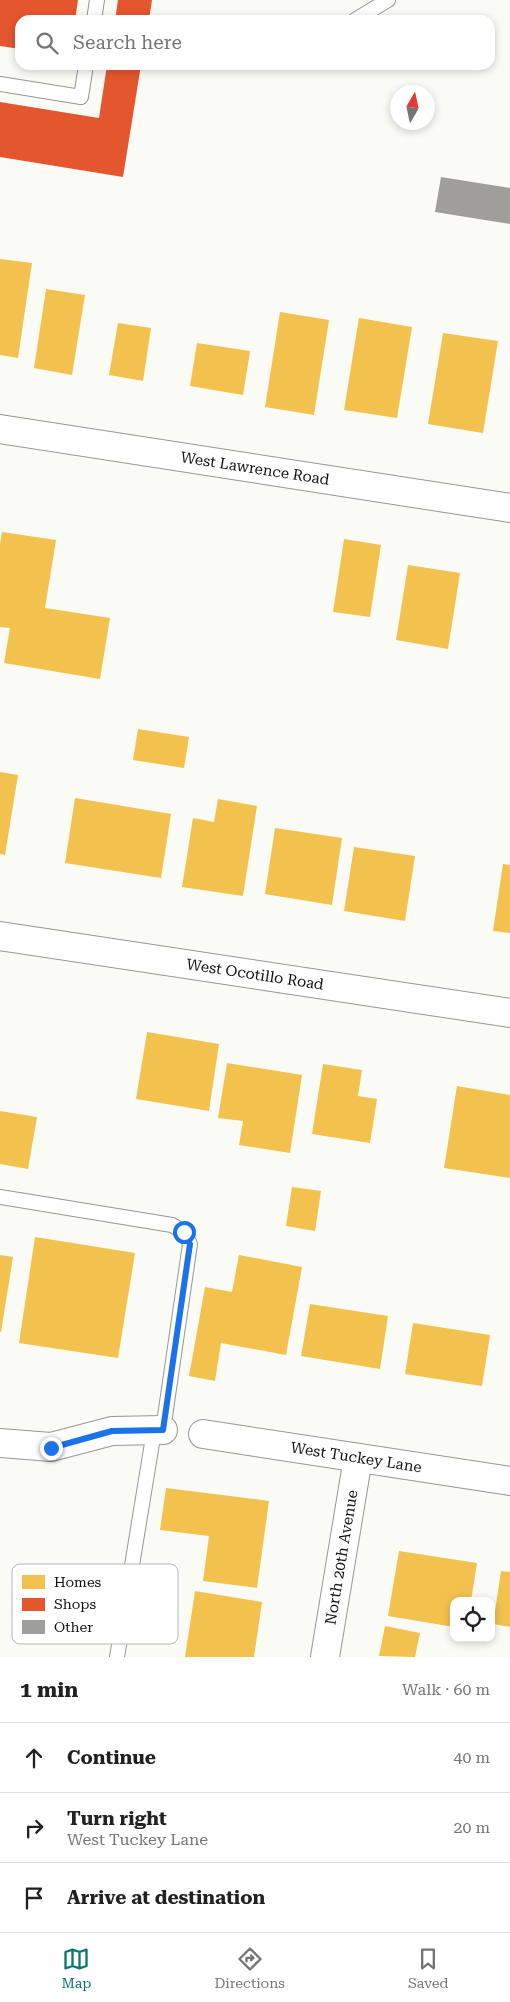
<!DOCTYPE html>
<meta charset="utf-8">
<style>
body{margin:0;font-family:"Roboto Serif",serif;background:#f6f6f6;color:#202124}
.controls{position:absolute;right:15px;bottom:15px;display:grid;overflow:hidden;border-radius:10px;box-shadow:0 2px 8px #0003}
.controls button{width:45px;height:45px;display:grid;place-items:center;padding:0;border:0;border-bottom:1px solid #e0e0e0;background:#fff;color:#202124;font:25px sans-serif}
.compass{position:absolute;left:390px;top:85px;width:45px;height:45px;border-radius:50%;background:#fff;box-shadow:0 2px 8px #0003;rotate:9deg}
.stop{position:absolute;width:15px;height:15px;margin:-11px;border:4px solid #1a73e8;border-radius:50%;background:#fff}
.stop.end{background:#1a73e8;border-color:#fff;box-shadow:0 1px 5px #0008}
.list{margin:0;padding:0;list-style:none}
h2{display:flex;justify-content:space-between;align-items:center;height:65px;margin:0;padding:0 20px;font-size:21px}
h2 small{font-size:16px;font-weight:400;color:#757577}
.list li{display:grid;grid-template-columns:32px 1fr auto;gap:15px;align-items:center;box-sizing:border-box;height:70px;padding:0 20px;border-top:1px solid #e0e0e0}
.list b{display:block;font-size:19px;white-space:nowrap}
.list p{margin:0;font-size:16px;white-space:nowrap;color:#757577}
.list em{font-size:16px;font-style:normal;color:#757577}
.icon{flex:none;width:28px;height:28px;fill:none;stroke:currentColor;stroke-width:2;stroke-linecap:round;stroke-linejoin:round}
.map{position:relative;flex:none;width:510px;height:1657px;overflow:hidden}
.search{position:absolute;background:#fff;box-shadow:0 2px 8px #0003;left:15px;right:15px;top:15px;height:55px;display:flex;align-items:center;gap:12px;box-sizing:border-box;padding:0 18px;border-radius:15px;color:#757577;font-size:19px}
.sheet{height:275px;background:#fff}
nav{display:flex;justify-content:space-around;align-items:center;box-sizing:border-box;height:70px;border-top:1px solid #e0e0e0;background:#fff;font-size:14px;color:#757577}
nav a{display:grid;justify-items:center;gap:2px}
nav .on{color:#0f766e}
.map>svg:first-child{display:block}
.homes{fill:#f2c14e}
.shops{fill:#e4572e}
.building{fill:#9f9e9b}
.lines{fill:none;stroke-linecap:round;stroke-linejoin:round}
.service-casing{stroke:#969694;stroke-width:16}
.minor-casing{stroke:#969694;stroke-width:30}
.service{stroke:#fefefe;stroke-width:14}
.minor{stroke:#fefefe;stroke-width:28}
.route{stroke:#1a73e8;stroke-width:6}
.labels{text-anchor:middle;stroke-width:5;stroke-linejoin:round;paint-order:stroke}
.street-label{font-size:15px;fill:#101010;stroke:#fff}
.key{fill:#fff;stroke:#b7b7b7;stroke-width:1}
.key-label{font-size:14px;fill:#101010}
</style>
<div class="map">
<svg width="510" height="1657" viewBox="0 0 510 1657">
<rect width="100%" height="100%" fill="#fbfbf6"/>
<g class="homes">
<polygon points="0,259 32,263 18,358 0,355"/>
<polygon points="46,289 85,295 72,375 34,368"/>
<polygon points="280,312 329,320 314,415 265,407"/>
<polygon points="359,318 412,327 397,418 344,410"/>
<polygon points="118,323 151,328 143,381 109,375"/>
<polygon points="443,333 498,341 483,433 428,424"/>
<polygon points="197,343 250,351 243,395 190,386"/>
<polygon points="2,532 56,540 45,608 110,618 100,679 4,663 10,628 0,627 0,544"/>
<polygon points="344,539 381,545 370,617 333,612"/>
<polygon points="408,565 460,573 448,649 396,640"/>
<polygon points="138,729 189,737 184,768 133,760"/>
<polygon points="0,772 18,775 5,855 0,854"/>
<polygon points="75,798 171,814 161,878 65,863"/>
<polygon points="218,799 257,806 243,896 182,887 193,818 214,822"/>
<polygon points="275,828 342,838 332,905 265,894"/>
<polygon points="354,847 415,856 405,921 344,911"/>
<polygon points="503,864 510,865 510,933 493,931"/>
<polygon points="147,1032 219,1044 209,1111 136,1099"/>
<polygon points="227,1063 302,1075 290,1153 239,1145 243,1121 218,1118"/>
<polygon points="323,1064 362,1070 358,1096 377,1099 370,1143 312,1134"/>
<polygon points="457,1086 510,1095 510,1178 444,1168"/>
<polygon points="0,1111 37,1117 28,1169 0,1164"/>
<polygon points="292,1187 321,1191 315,1231 286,1226"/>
<polygon points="35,1237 135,1253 118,1358 19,1343"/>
<polygon points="0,1255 13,1257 1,1332 0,1332"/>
<polygon points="239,1255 302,1267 286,1355 221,1343 215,1381 189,1376 205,1287 232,1292"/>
<polygon points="310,1304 388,1316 380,1369 301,1356"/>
<polygon points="413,1323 490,1335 482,1386 405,1374"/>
<polygon points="166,1488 269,1501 257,1588 203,1581 209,1536 160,1530"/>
<polygon points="399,1551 477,1563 471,1601 454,1601 454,1627 388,1616"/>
<polygon points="501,1571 510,1572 510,1627 493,1624"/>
<polygon points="195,1591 262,1602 254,1657 185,1657"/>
<polygon points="385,1626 420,1633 415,1657 379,1656"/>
</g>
<g class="shops">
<polygon points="0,0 78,0 75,20 20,20 20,49 0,46"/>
<polygon points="118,0 152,0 149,20 115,20"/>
<polygon points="107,65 141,65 123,177 0,157 0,102 99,118"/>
</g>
<polygon class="building" points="441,177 510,188 510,224 435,212"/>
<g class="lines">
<defs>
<g id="service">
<polyline points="94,20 97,0"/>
<polyline points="355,20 388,0"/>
<polyline points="0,84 81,97 86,65"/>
<polyline points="0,1197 172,1225 184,1232 190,1244 163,1430"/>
<polyline points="117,1657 154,1431"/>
</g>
<g id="minor">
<path id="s1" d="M0 429 510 508"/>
<path id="s2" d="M0 936 510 1013"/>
<path id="s3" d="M203 1434 510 1481"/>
<polyline points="0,1443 51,1447 112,1431 163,1430"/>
<path id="s4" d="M325 1657 358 1458"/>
</g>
</defs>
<use href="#service" class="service-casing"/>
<use href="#minor" class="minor-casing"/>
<use href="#service" class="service"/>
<use href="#minor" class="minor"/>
</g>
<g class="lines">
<polyline class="route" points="51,1448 112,1431 163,1430 190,1244 184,1232"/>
</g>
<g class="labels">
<g class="street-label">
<text dy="5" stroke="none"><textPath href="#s1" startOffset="258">West Lawrence Road</textPath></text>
<text dy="5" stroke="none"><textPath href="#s2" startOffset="258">West Ocotillo Road</textPath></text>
<text dy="5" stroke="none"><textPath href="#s3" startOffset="155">West Tuckey Lane</textPath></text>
<text dy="5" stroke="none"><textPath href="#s4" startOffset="101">North 20th Avenue</textPath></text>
</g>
</g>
<rect x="12" y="1564" width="166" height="80" rx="8" class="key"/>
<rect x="22" y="1575" width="23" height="14" fill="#f2c14e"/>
<rect x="22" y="1598" width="23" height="13" fill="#e4572e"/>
<rect x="22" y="1620" width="23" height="14" fill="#9f9e9b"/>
<g class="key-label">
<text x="54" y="1587">Homes</text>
<text x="54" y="1609">Shops</text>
<text x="54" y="1632">Other</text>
</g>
</svg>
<div class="controls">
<button><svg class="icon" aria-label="locate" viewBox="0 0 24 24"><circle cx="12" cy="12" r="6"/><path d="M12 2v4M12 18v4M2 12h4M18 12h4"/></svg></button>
</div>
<svg class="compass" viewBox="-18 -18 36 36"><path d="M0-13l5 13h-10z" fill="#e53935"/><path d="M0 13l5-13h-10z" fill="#757577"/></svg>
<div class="stop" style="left:184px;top:1232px"></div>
<div class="stop end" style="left:51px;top:1448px"></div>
<div class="search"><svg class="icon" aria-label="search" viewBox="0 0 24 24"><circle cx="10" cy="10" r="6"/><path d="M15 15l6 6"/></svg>Search here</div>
</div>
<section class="sheet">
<h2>1 min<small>Walk · 60 m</small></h2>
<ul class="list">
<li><svg class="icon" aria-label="ahead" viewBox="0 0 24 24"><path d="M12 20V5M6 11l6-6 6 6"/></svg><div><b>Continue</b></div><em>40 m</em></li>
<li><svg class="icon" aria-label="right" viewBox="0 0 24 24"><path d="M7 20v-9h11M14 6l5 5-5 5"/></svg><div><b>Turn right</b><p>West Tuckey Lane</p></div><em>20 m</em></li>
<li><svg class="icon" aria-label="arrive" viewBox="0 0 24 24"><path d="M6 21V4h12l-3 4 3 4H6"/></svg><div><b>Arrive at destination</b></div></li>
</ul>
</section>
<nav>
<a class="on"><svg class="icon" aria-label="map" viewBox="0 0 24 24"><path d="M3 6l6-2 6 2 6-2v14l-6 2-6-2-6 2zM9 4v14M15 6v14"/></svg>Map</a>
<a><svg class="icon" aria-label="directions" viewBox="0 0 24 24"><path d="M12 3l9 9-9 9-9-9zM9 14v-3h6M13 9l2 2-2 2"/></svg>Directions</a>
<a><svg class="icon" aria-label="saved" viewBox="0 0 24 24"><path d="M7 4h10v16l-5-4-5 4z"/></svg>Saved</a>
</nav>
